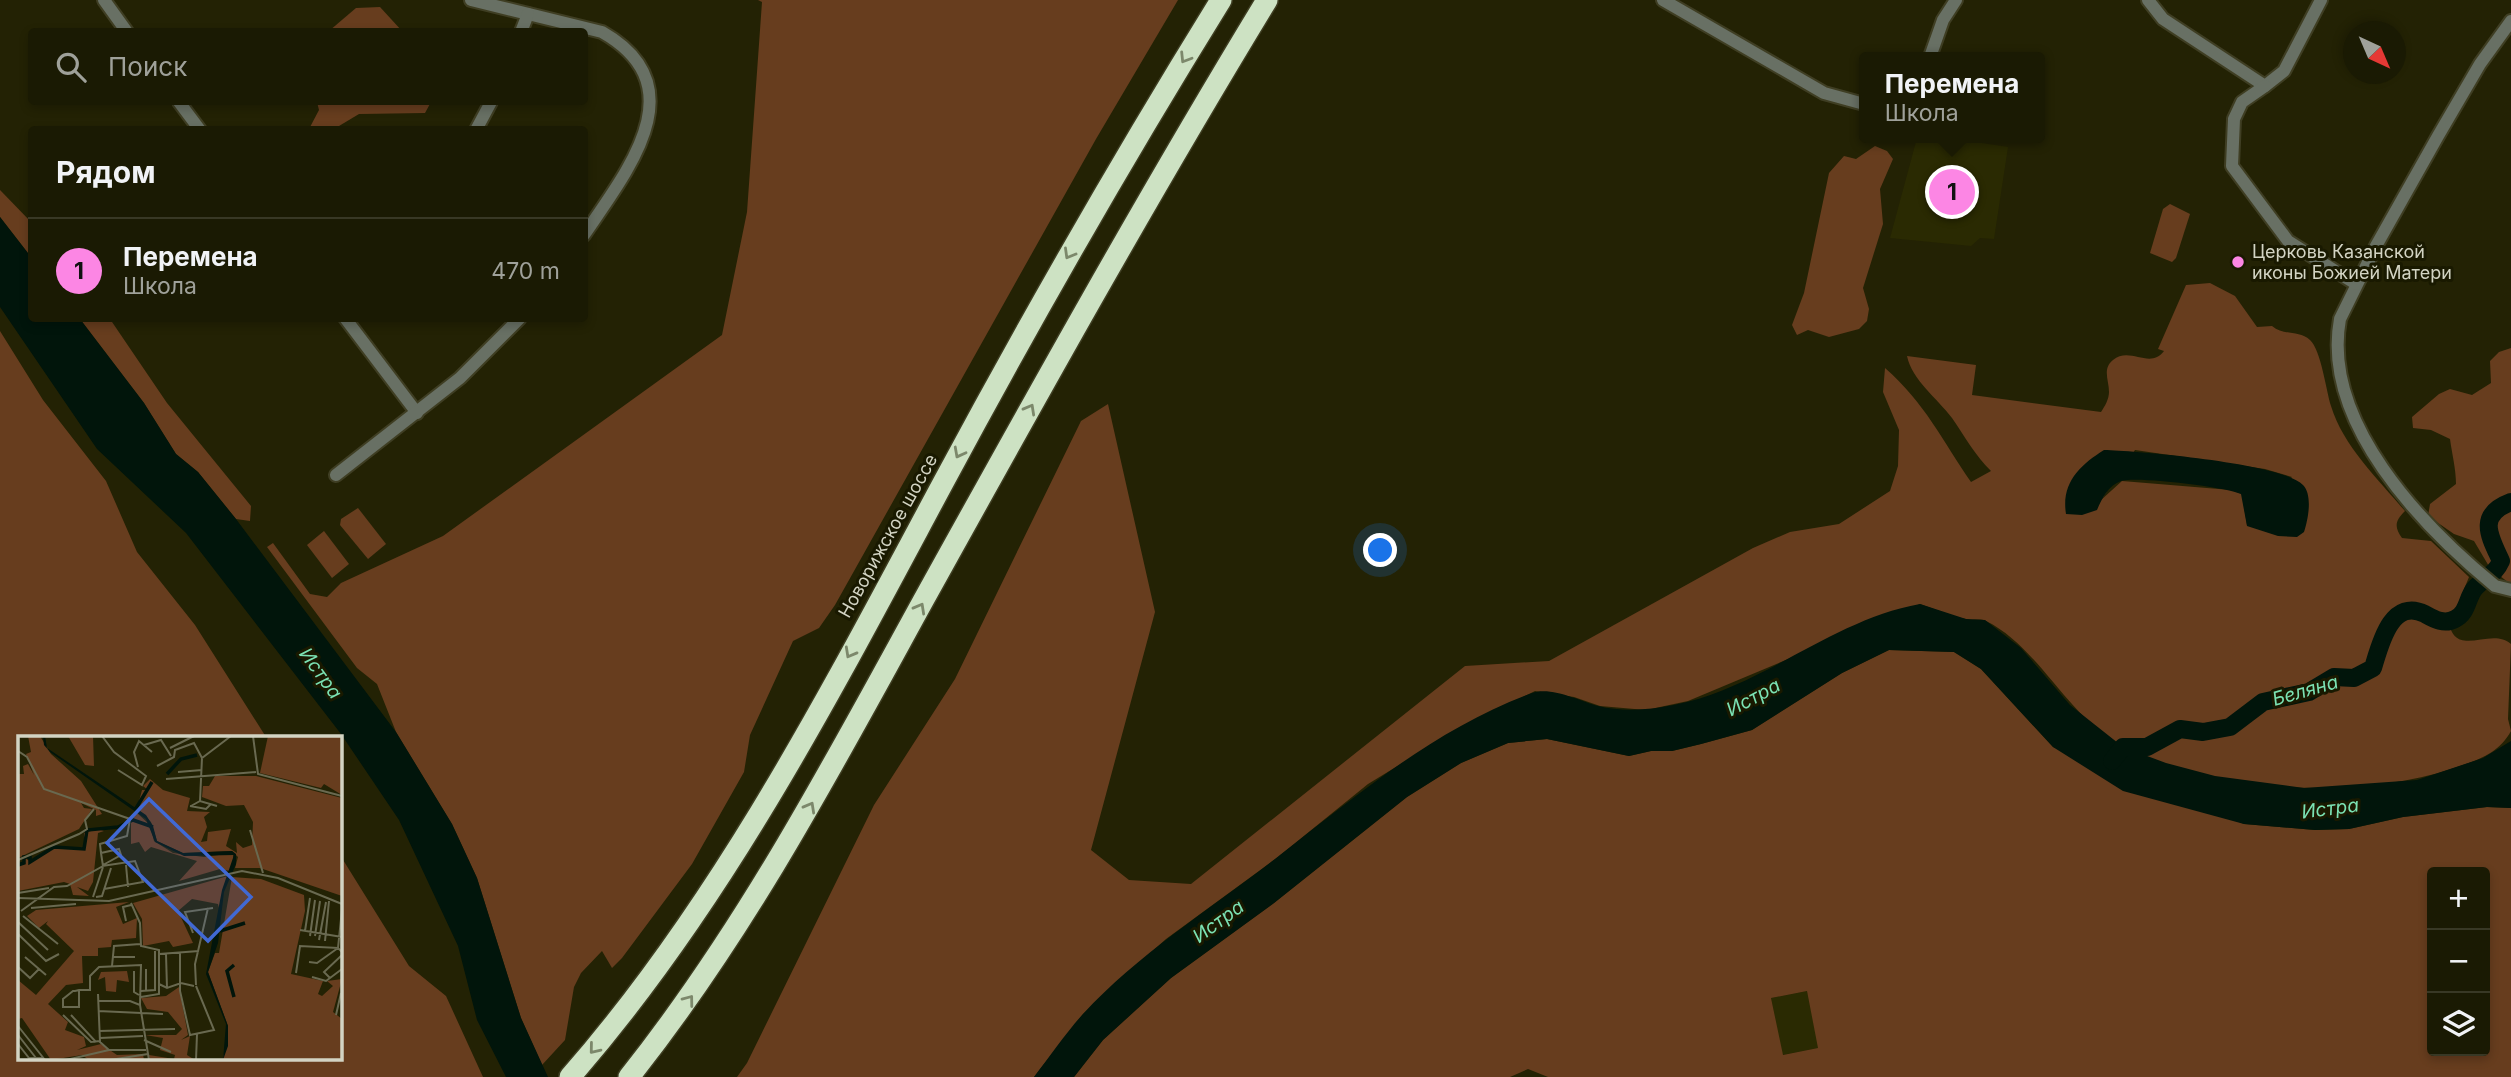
<!DOCTYPE html>
<html lang="ru">
<meta charset="utf-8">
<style>
body{margin:0;font-family:Inter,sans-serif;background:#23230d;color:#f1f3f6}
.controls{position:absolute;right:21px;bottom:21px;display:grid;overflow:hidden;border-radius:7px;box-shadow:0 4px 10px #0003}
.controls button{width:63px;height:63px;display:grid;place-items:center;padding:0;border:0;border-bottom:2px solid #383825;background:#1a1a03;color:#f1f3f6;font:35px sans-serif}
.compass{position:absolute;left:2343px;top:21px;width:63px;height:63px;border-radius:50%;background:#1a1a03;box-shadow:0 4px 10px #0003;rotate:136deg}
.you{position:absolute;left:1381px;top:551px;width:24px;height:24px;margin:-18px;border:5px solid #fff;border-radius:50%;background:#1a73e8;box-shadow:0 0 0 10px #1a73e833}
.badge{display:grid;place-items:center;width:46px;height:46px;border-radius:50%;background:#fc86e4;color:#111;font-size:23px;font-weight:700}
.pin{position:absolute;translate:-50% -50%;border:4px solid #fff;box-shadow:0 2px 7px #0006}
.popup{position:absolute;left:1859px;top:52px;width:186px;height:91px;box-sizing:border-box;display:grid;place-content:center;border-radius:7px;background:#1a1a03;filter:drop-shadow(0 2px 5px #0005);font-size:23px;white-space:nowrap;color:#9fa19a}
.popup b{font-size:26px;color:#f1f3f6}
.popup::after{content:'';position:absolute;left:50%;top:100%;margin-left:-14px;border:14px solid transparent;border-top-color:#1a1a03}
.list{margin:0;padding:0;list-style:none}
h2{display:flex;justify-content:space-between;align-items:center;height:91px;margin:0;padding:0 28px;font-size:30px}
h2 small{font-size:23px;font-weight:400;color:#9fa19a}
.list li{display:grid;grid-template-columns:46px 1fr auto;gap:21px;align-items:center;box-sizing:border-box;height:105px;padding:0 28px;border-top:2px solid #383825}
.list b{display:block;font-size:26px;white-space:nowrap}
.list p{margin:0;font-size:23px;white-space:nowrap;color:#9fa19a}
.list em{font-size:23px;font-style:normal;color:#9fa19a}
.icon{flex:none;width:38px;height:38px;fill:none;stroke:currentColor;stroke-width:2;stroke-linecap:round;stroke-linejoin:round}
.map{position:relative;flex:none;width:2511px;height:1077px;overflow:hidden}
.search{position:absolute;background:#1a1a03;box-shadow:0 4px 10px #0003;left:28px;top:28px;width:560px;height:77px;display:flex;align-items:center;gap:18px;box-sizing:border-box;padding:0 24px;border-radius:7px;color:#9fa19a;font-size:26px}
.panel{position:absolute;background:#1a1a03;box-shadow:0 4px 10px #0003;left:28px;top:126px;width:560px;height:196px;border-radius:7px}
.map>svg:first-child{display:block}
.built{fill:#2a2a02}
.green{fill:#673d1e;fill-rule:evenodd}
.water{fill:#01150b}
.lines{fill:none;stroke-linecap:round;stroke-linejoin:round}
.river{stroke:#01150b;stroke-width:18}
.street-casing{stroke:#3f3e23;stroke-width:16}
.highway-casing{stroke:#3f3e23;stroke-width:24}
.street{stroke:#687064;stroke-width:12}
.highway{stroke:#cde2c3;stroke-width:21}
.oneway{stroke:#7c886b}
.poi-dot{fill:#fc86e4;stroke:#191900;stroke-width:2.5}
.labels{text-anchor:middle;stroke-width:6;stroke-linejoin:round;paint-order:stroke}
.poi-label{font-size:18px;fill:#d3d4c3;stroke:#191900;text-anchor:start}
.street-label{font-size:18px;fill:#d3d4c3;stroke:#191900}
.water-label{font-size:19px;font-style:italic;fill:#7be2b3;stroke:#191900}
.inset-river{fill:none;stroke:#01150b;stroke-width:3.5}
.inset-road{fill:none;stroke:#696950;stroke-width:2}
.view{fill:#4169d4;fill-opacity:0.15;stroke:#4169d4;stroke-width:3.5}
.inset-edge{fill:none;stroke:#d3d4c3;stroke-width:3.5}
</style>
<div class="map">
<svg width="2511" height="1077" viewBox="0 0 2511 1077">
<rect width="100%" height="100%" fill="#232204"/>
<g class="built">
<polygon points="1917,138 1949,138 2008,147 1994,239 1980,238 1971,246 1890,238"/>
<polygon points="1807,991 1819,1048 1782,1055 1771,998"/>
</g>
<g class="green">
<polygon points="758,0 1178,0 1096,139 835,605 819,628 793,641 750,735 744,772 692,864 622,958 612,968 602,951 581,973 574,987 565,1040 542,1065 521,1018 477,878 452,824 396,732 377,684 357,668 267,547 273,543 310,594 327,597 341,583 443,536 722,335 747,212 762,2"/>
<polygon points="380,7 402,31 329,31 356,8"/>
<polygon points="317,102 431,102 425,113 359,114 334,129 309,129 319,110"/>
<polygon points="1875,146 1887,151 1893,159 1880,189 1883,224 1863,288 1869,309 1867,321 1859,329 1829,337 1808,330 1797,335 1792,325 1804,293 1829,173 1844,156 1856,159"/>
<polygon points="0,190 31,222 31,257 0,217"/>
<polygon points="2170,204 2190,214 2176,258 2172,262 2150,253 2163,209"/>
<path d="M2210 283 2235 296 2257 327 2272 326C2284 336 2299 330 2310 340 2321 350 2326 390 2331 406 2343 446 2379 480 2405 511 2395 521 2394 527 2402 538L2431 541 2469 577 2456 609 2448 616C2452 663 2490 625 2511 644L2508 719 2511 731C2498 755 2475 761 2451 769 2358 800 2210 793 2123 747 2067 717 2039 647 1986 621 1980 618 1972 621 1966 619 1950 616 1935 609 1920 604L1688 701 1646 710 1600 706 1574 697 1535 691 1460 728 1368 784 1278 857 1166 939 1083 1014 1034 1077H737L747 1063 874 805 955 679 1081 421 1108 404 1155 612 1091 850 1129 880 1191 884 1465 666 1549 661 1753 548 1790 532 1839 524 1890 491 1898 466 1899 430 1883 392 1885 368C1925 403 1942 440 1971 482L1991 471C1975 455 1965 437 1952 418 1937 398 1912 380 1907 356L1976 365 1972 395 2101 412C2105 406 2109 399 2109 392 2109 380 2102 369 2113 360 2130 346 2150 370 2164 351L2158 349 2186 285ZM2135 450 2265 469 2292 477 2247 525 2242 494 2231 490 2122 481 2101 500Z"/>
<polygon points="80,319 110,319 167,403 251,506 250,521 236,519 198,472 176,454 144,403"/>
<polygon points="0,331 43,400 106,481 137,552 195,625 266,737 19,738 19,1058 340,1058 340,855 409,966 446,996 483,1077 0,1077"/>
<path d="M2511 348V582L2509 583 2490 568 2474 541 2454 534 2428 516 2430 504 2456 484C2456 469 2452 454 2450 439L2431 430 2413 428 2412 417 2439 394 2450 389 2472 395 2491 383 2490 361 2499 352Z"/>
<polygon points="358,508 386,544 368,559 340,525 341,519"/>
<polygon points="324,531 349,564 332,578 307,545"/>
<path d="M1889 650 1954 652 1981 669 2053 747 2244 824 2315 830 2349 829 2403 817 2487 807 2511 808V1077H1548L1528 1069 1510 1077H1074L1103 1040 1171 978 1274 903 1407 797 1461 763 1508 743 1547 739 1629 756 1651 751H1672L1701 744 1752 730 1842 673ZM2432 872H2485V1051H2432ZM1807 991 1818 1048 1783 1055 1771 998Z"/>
</g>
<g class="water">
<polygon points="0,217 31,257 32,318 80,319 144,403 176,454 198,472 236,519 396,732 452,824 477,878 521,1018 548,1077 506,1077 477,1020 458,946 399,820 341,734 186,533 97,449 0,307"/>
<path d="M2104 450C2139 451 2281 463 2303 485 2313 495 2308 520 2304 532L2297 537 2278 536 2247 526 2241 494C2226 487 2137 476 2121 481 2109 485 2102 498 2097 510L2082 515 2066 514C2061 483 2080 465 2104 450Z"/>
<path d="M1920 604 1966 619 1985 620 2021 648 2070 705 2123 747 2166 763 2215 776 2304 788 2417 780 2483 758 2511 741V808L2487 807 2403 817 2349 829 2315 830 2244 824 2123 791 2053 747 1981 669 1954 652 1889 650 1842 673 1752 730 1701 744 1672 751H1651L1629 756 1547 739 1508 743 1461 763 1407 797 1274 903 1171 978 1103 1040 1074 1077H1034C1050 1056 1065 1034 1083 1014 1140 952 1214 907 1280 855 1358 794 1437 728 1532 693 1551 686 1580 701 1598 706 1627 713 1659 709 1687 702 1769 681 1836 619 1920 604Z"/>
</g>
<g class="lines">
<path class="river" d="M2112 761 2123 747H2147L2180 729 2203 732 2230 727 2263 702 2309 692 2334 677 2354 678 2373 668C2380 645 2391 597 2425 614 2434 619 2444 625 2455 619 2468 613 2467 597 2475 588 2485 577 2495 575 2501 561 2490 537 2476 515 2511 502"/>
<defs>
<g id="street">
<polyline points="104,0 127,32"/>
<path d="M471 0 602 32C697 86 628 170 584 235"/>
<polyline points="1663,0 1824,93 1864,104"/>
<polyline points="2148,0 2163,19 2265,86 2284,71 2321,0"/>
<path d="M2511 21 2480 64 2438 136 2376 246 2340 319C2321 422 2422 526 2495 586L2511 590"/>
<polyline points="521,32 528,14"/>
<polyline points="1930,57 1943,20 1956,0"/>
<polyline points="2265,86 2242,102 2234,119 2232,166 2288,241 2356,284"/>
<polyline points="179,102 200,130"/>
<polyline points="476,130 491,102"/>
<polyline points="345,318 417,413"/>
<polyline points="336,475 460,378 520,318"/>
</g>
<g id="highway">
<path d="M570 1077C724 901 833 688 943 483 1031 319 1123 158 1221 0"/>
<path d="M629 1077C746 930 833 765 923 601 1035 399 1147 197 1267 0"/>
</g>
</defs>
<use href="#street" class="street-casing"/>
<use href="#highway" class="highway-casing"/>
<use href="#street" class="street"/>
<use href="#highway" class="highway"/>
</g>
<defs><path id="oneway-chevron" d="M-2-3.5L2.5 0L-2 3.5" fill="none" stroke-width="1.6" stroke-linecap="round" stroke-linejoin="round" transform="scale(1.75)"/></defs>
<g class="oneway">
<use href="#oneway-chevron" transform="translate(1185 58) rotate(122)"/>
<use href="#oneway-chevron" transform="translate(1069 254) rotate(120)"/>
<use href="#oneway-chevron" transform="translate(1030 409) rotate(-61)"/>
<use href="#oneway-chevron" transform="translate(959 453) rotate(118)"/>
<use href="#oneway-chevron" transform="translate(920 608) rotate(-61)"/>
<use href="#oneway-chevron" transform="translate(850 653) rotate(119)"/>
<use href="#oneway-chevron" transform="translate(810 807) rotate(-61)"/>
<use href="#oneway-chevron" transform="translate(689 1000) rotate(-53)"/>
<use href="#oneway-chevron" transform="translate(594 1049) rotate(129)"/>
</g>
<circle class="poi-dot" cx="2238" cy="262" r="7"/>
<g class="labels">
<g class="poi-label">
<text x="2252" y="258">Церковь Казанской<tspan x="2252" dy="21">иконы Божией Матери</tspan></text>
</g>
<g class="street-label">
<text transform="translate(888 536) rotate(-61)" y="6">Новорижское шоссе</text>
</g>
<g class="water-label">
<text transform="translate(321 673) rotate(54)" y="7">Истра</text>
<text transform="translate(2305 690) rotate(-16)" y="7">Беляна</text>
<text transform="translate(1753 697) rotate(-28)" y="7">Истра</text>
<text transform="translate(2330 808) rotate(-7)" y="7">Истра</text>
<text transform="translate(1218 921) rotate(-36)" y="7">Истра</text>
</g>
</g>
<g transform="translate(18 736)">
<rect width="324" height="324" fill="#232204"/>
<path d="M10 0H22L33 18 63 45 84 78 78 80V74L63 67 66 72 74 73 61 93 0 122V38H6L5 30 10 28 16 39 8 18 13 16ZM50 0H75L76 30 67 29ZM250 0H324V59L306 48 303 52 242 37ZM197 40H238L324 62V160L242 132H217L220 121 214 115 165 117 139 105 133 86 119 73 124 54H130L125 50 132 43 145 54 172 62 169 75 192 76 186 81 189 91 183 106 189 105 190 96 213 93 208 110 219 117 218 106 225 112 234 109 235 86 226 69 208 70 184 61 185 50H191ZM119 77 132 89 136 105 155 117 186 121 215 117V130L212 135 202 133 161 145 179 125 133 111 127 116 121 106 113 108V85ZM80 93 86 95 80 97 75 146 70 155 59 151 71 160 55 159 52 148 46 146 0 155V130L6 128 7 122 13 126 36 111H66V97ZM210 140 201 172 200 168 174 163 160 175 175 207 155 211 151 205 125 210 124 183 115 167ZM214 141 243 143 286 159 287 175 273 238 305 245 300 258 304 260 315 250 309 245 324 243 315 276 324 283V324H205L210 290 190 236 197 217H201ZM111 166 98 171 105 188 119 182 118 202 94 204 93 211 80 212V220H64L65 247 48 249 30 268 50 286 47 294 66 301 68 310 59 314 83 308 99 319 125 318 126 324H71L64 319 33 324 4 282 0 283V244L18 259 56 215 28 188 30 185 21 192 9 180 18 174ZM109 235 111 246 99 244 98 256 88 255 87 241 80 244 83 236ZM161 251 170 299 163 304 172 300 169 319 177 324H132L131 319 156 323 157 319 142 314 145 302 127 299H158L164 293 150 276 129 273 123 262 148 260Z" fill="#673d1e"/>
<path d="M25 0H27L29 12 35 16 128 79 135 90 139 105 165 117 214 115 218 118V128L206 156 200 207 190 236 210 290V310L205 324 208 288 188 238 204 154 216 119 166 120 137 106 128 83 32 16 26 9Z" fill="#01150b"/>
<path class="inset-river" d="M149 38 163 23 179 19M117 74 134 46M0 129 6 127V121H12V126L36 111 66 113 69 94 100 91 115 84 135 91M202 195 227 187M216 229 209 235 216 261"/>
<path class="inset-road" d="M84 0 96 16 128 40 124 49 100 34M235 0 240 38 324 60M126 9 143 4 153 20M152 12 176 0M0 15 9 21 26 53 112 83 109 100 82 108 83 117 101 113 103 119 85 129M139 30 156 21 157 14 176 7 184 22 213 0M120 31 116 16 121 5 134 16M160 36 184 34M148 43 238 36M182 65 184 22M172 70 188 73 193 68M173 70 182 65 199 70M232 94 245 137M0 124 61 98 69 93 67 84 76 73M108 129 110 151M84 130 117 125 125 146 86 153M0 157 31 152M75 161 85 131M78 161 84 160 93 132M0 162 91 165 224 135 260 142 324 168M113 167 122 187 123 210 141 214V258L123 261M13 172 58 168M3 175 36 151 49 150 85 130 83 117M5 180 40 208M108 185 105 171 113 169M0 186 30 214M282 194 324 201M287 195 292 162M175 197 167 176 195 172M0 198 28 225 41 218M292 200 297 164M297 200 302 165M301 204 308 166M307 205 311 165M162 217V255L172 299 196 294 178 250M141 218 181 215M148 218 149 252M7 221 28 239M94 221H117M291 226 299 227 320 212 324 216M94 230 96 210 122 208M0 231 12 242 21 233M128 233V255M116 235V256L121 259M278 237 282 210 320 212 324 173M294 241 308 245 324 233M312 242 306 236 324 219M141 248 149 252 163 247 176 250M178 249 177 228 190 172M61 254V271H45V263L55 255H57L61 254H72V240L81 231 123 229 122 269 131 324M123 255 137 254V215M80 258 82 306 91 314M80 265H112L122 269M80 275 145 278M45 279 73 306 82 305M53 279 78 306M318 279 323 257M0 290 27 324M81 295 157 293M0 299 18 322M82 302 125 300M126 304 153 316M0 308 11 322H26M48 324 91 314H128M92 324 130 318M178 324 179 298"/>
<path class="view" d="M131 63 233 161 190 205 89 107Z"/>
<rect width="324" height="324" class="inset-edge"/>
</g>
</svg>
<div class="controls">
<button>+</button>
<button>−</button>
<button><svg class="icon" aria-label="layers" viewBox="0 0 24 24"><path d="M12 4l9 5-9 5-9-5zM3 14l9 5 9-5"/></svg></button>
</div>
<svg class="compass" viewBox="-18 -18 36 36"><path d="M0-13l5 13h-10z" fill="#e53935"/><path d="M0 13l5-13h-10z" fill="#9fa19a"/></svg>
<div class="you"></div>
<div class="pin badge" style="left:1952px;top:192px">1</div>
<div class="popup"><b>Перемена</b>Школа</div>
<div class="search"><svg class="icon" aria-label="search" viewBox="0 0 24 24"><circle cx="10" cy="10" r="6"/><path d="M15 15l6 6"/></svg>Поиск</div>
<section class="panel">
<h2>Рядом<small></small></h2>
<ul class="list">
<li><span class="badge">1</span><div><b>Перемена</b><p>Школа</p></div><em>470 m</em></li>
</ul>
</section>
</div>
